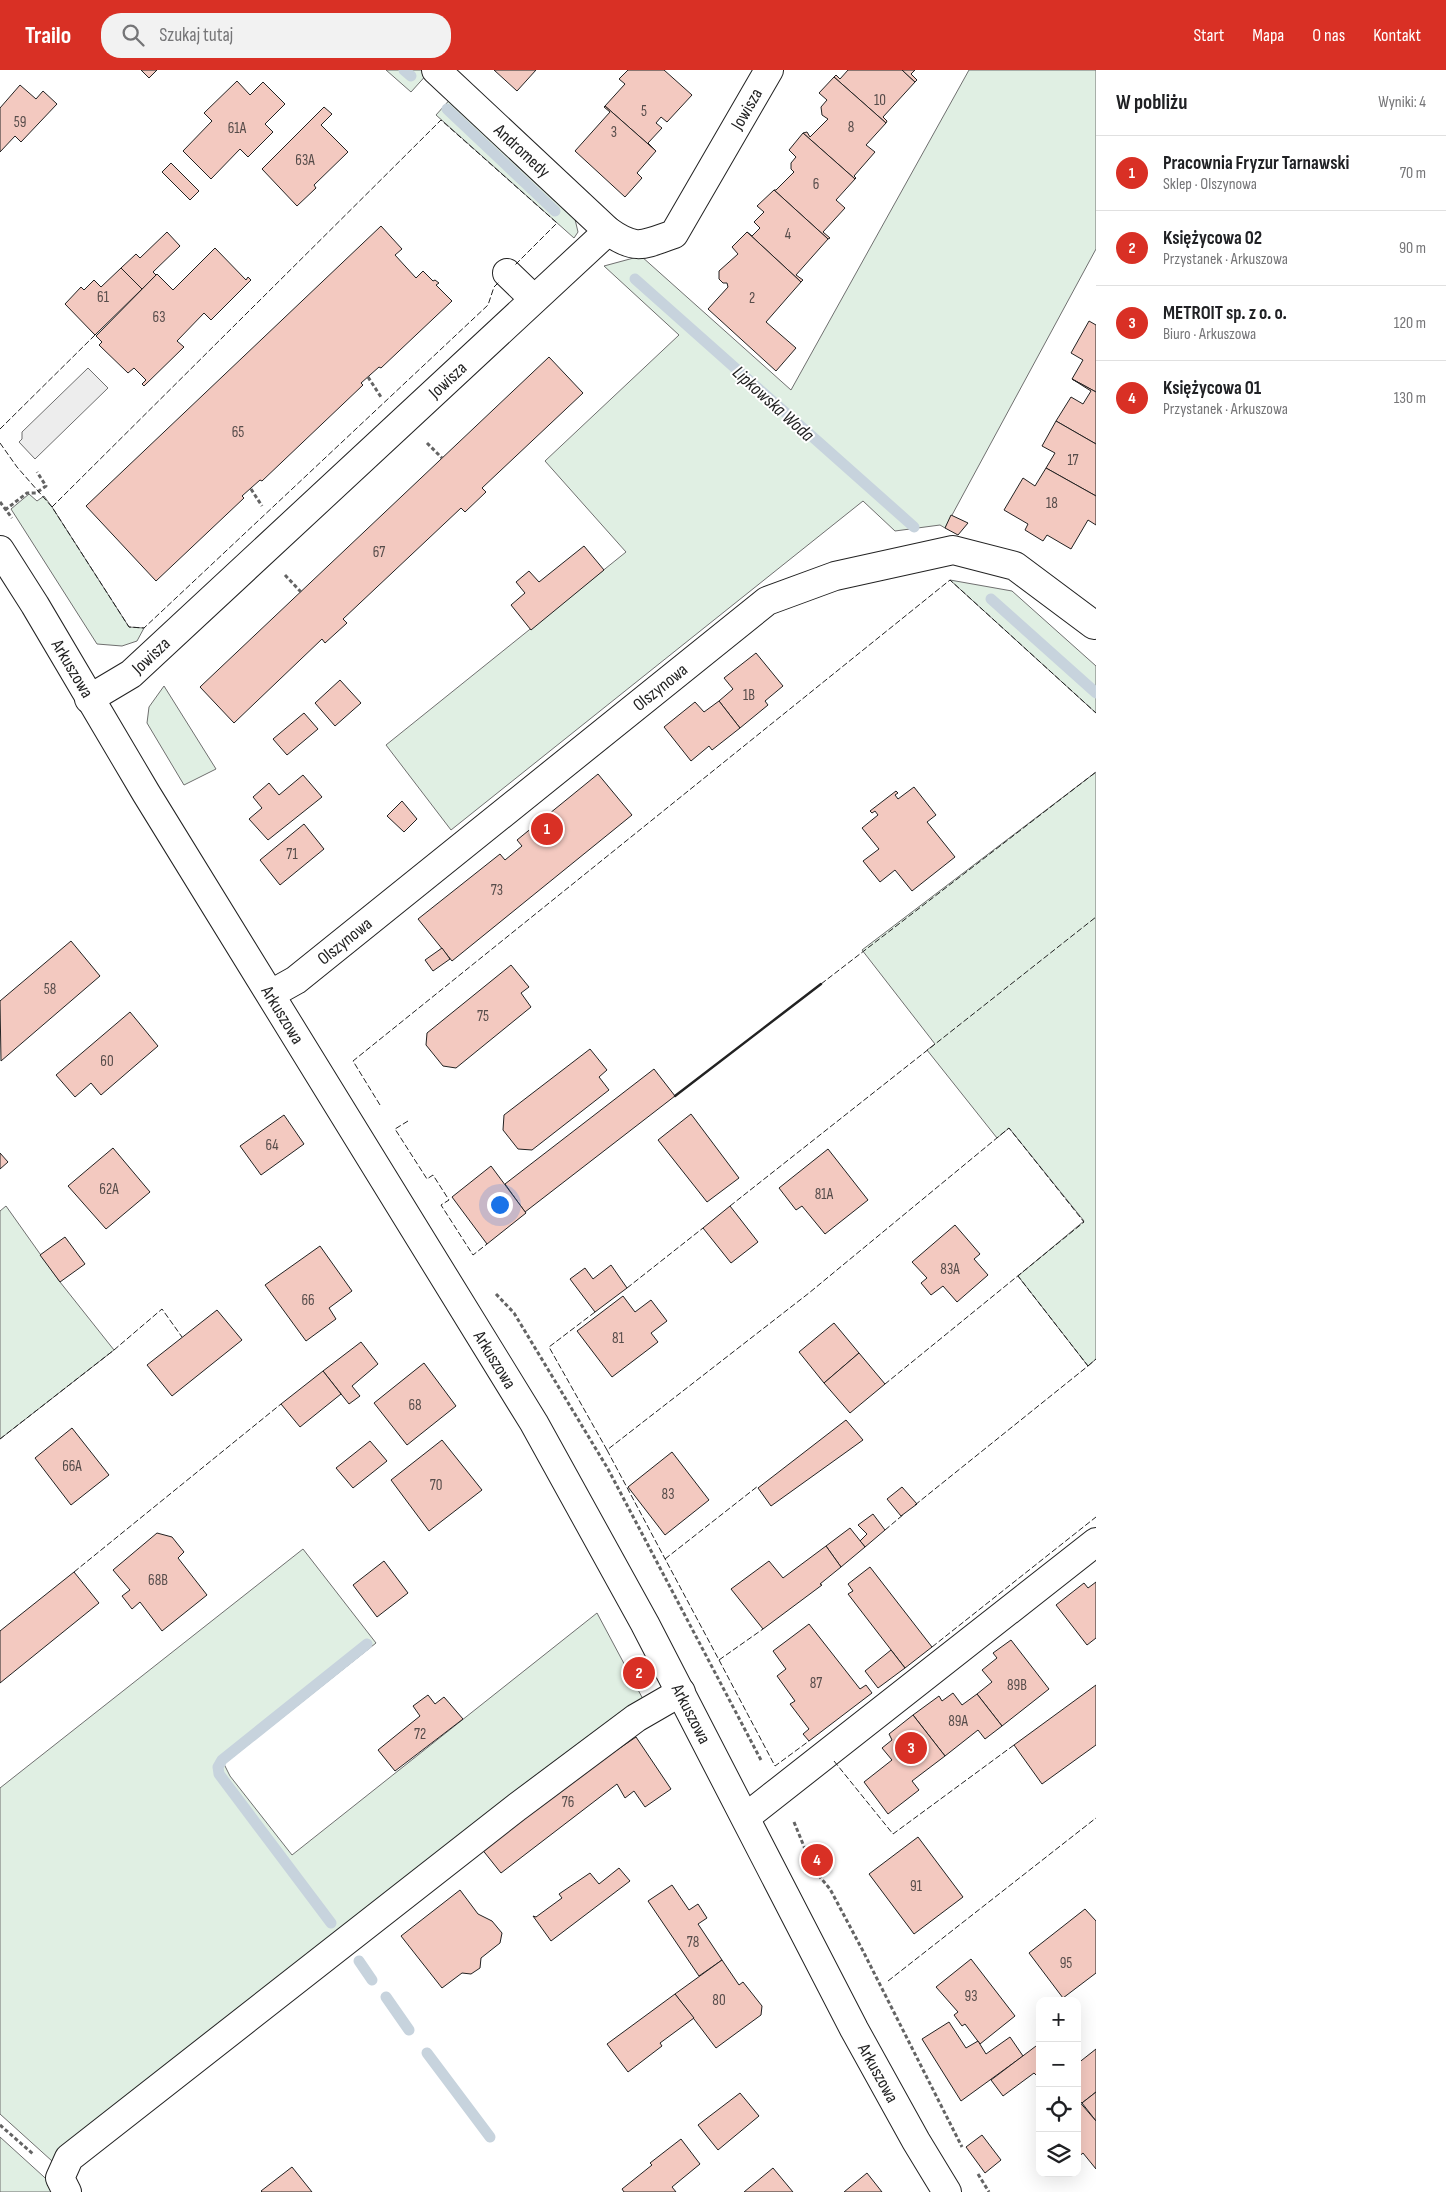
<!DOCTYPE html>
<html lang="pl">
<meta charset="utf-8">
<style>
body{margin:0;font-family:"Sofia Sans Condensed",sans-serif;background:#f2f2f2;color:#202124}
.controls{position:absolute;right:15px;bottom:15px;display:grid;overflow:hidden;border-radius:10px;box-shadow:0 5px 20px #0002}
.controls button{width:45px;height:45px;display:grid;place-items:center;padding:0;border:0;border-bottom:1px solid #e0e0e0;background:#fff;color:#202124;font:25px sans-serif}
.you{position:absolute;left:499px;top:1134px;width:18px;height:18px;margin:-12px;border:4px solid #fff;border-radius:50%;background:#1a73e8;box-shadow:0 0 0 8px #1a73e833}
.badge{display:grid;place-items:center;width:32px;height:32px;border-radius:50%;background:#d93025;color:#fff;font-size:16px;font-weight:700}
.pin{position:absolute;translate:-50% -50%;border:2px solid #fff;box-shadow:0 1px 5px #0006}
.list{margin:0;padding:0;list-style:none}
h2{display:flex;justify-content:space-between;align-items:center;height:65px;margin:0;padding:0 20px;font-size:21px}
h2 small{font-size:16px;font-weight:400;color:#757577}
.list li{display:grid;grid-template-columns:32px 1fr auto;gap:15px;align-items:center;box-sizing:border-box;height:75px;padding:0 20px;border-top:1px solid #e0e0e0}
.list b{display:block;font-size:19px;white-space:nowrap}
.list p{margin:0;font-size:16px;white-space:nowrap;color:#757577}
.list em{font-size:16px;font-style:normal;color:#757577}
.icon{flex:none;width:28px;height:28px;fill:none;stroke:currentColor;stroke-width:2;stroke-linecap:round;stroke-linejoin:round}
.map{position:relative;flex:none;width:1096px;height:2122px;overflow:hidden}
header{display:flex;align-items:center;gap:30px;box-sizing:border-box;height:70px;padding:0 25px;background:#d93025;color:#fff}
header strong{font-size:24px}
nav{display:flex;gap:28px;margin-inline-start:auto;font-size:18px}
.search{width:350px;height:45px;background:#f2f2f2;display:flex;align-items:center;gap:12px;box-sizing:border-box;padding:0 18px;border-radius:20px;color:#757577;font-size:19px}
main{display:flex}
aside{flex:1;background:#fff}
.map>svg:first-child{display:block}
.green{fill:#e0efe3;stroke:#6f6f6f}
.parking{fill:#ededed;stroke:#6f6f6f}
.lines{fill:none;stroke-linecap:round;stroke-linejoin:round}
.stream{stroke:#c7d3dd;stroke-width:11}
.building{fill:#f3c9c0;stroke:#222}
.minor-casing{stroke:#222;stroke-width:30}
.major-casing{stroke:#222;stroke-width:30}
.path{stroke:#646464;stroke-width:3;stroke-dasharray:4 2.5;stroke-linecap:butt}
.minor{stroke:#fff;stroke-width:28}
.major{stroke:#fff;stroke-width:28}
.fence{stroke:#222;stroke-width:1;stroke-dasharray:6 2.5;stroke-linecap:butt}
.wall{stroke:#222;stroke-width:2.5}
.labels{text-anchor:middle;stroke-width:4;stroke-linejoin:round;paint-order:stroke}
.number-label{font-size:15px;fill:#564c4a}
.street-label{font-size:18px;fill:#222;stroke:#fff}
.water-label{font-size:19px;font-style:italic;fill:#222;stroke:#fff}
</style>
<header>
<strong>Trailo</strong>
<div class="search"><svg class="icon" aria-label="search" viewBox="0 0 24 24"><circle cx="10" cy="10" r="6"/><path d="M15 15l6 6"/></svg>Szukaj tutaj</div>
<nav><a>Start</a><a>Mapa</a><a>O nas</a><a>Kontakt</a></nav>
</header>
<main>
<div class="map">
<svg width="1096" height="2122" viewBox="0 0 1096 2122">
<rect width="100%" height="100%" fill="#fff"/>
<g class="green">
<polygon points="386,0 426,0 429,2 411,22"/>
<polygon points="969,0 1096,0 1096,179 945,458 940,455 895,461 863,431 451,760 386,675 626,482 545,391 679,265 604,196 641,186 791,320"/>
<polygon points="453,26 574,145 578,162 574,168 436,45"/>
<polygon points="29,424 37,431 44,426 52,437 129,557 144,558 137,571 122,576 97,574 11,439"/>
<polygon points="950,510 1012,521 1096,596 1096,643"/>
<polygon points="164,616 216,699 184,715 147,653 149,637"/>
<polygon points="1096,702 1096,1289 1088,1296 1018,1206 1084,1151 1009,1058 997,1068 927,980 935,974 862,880"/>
<polygon points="6,1136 60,1212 114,1280 0,1369 0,1141"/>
<polygon points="303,1479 376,1573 224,1694 230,1706 292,1785 597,1543 644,1631 612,1652 52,2091 0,2044 0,1718"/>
<polygon points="0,2067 54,2116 56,2122 0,2122"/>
</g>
<polygon class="parking" points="88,298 108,318 35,389 19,372 22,369 22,362"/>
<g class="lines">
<g class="stream">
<polyline points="404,0 411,6"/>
<polyline points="447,39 555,141"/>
<polyline points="635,209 914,457"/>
<polyline points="991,529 1096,623"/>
<polyline points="331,1853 219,1704 218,1697 222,1690 367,1574"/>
<polyline points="359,1891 372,1910"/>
<polyline points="386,1927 409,1960"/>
<polyline points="427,1983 490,2067"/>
</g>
</g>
<g class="building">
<polygon points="141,0 157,0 149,8"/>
<polygon points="494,0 536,0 517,21"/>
<polygon points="628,0 664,0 692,25 667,52 661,47 656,53 662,58 648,73 656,81 605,36 625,14 619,9"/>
<polygon points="848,0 902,0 915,12 883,47 887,51 886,53 834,7 836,5 840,9"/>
<polygon points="902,0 915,0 911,4 917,10 915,12"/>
<polygon points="834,7 886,53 866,75 875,82 854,106 856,108 855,109 803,63 807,62 810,67 828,49 822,45 821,37 827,30 819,23"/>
<polygon points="237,11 250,25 263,12 285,34 265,54 273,62 248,87 240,79 211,109 183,81 212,51 204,43"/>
<polygon points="20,15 36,29 43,21 57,34 21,72 15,66 0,82 0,38"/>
<polygon points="605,36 656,81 637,103 642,108 625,127 575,81 610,42 604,37"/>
<polygon points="324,37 332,44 321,55 348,82 314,115 316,118 297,136 262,99"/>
<polygon points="803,63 855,109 836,130 845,138 823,162 830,168 828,169 774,120 776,120 794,102 791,99 791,93 796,87 789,80"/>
<polygon points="171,93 199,121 190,130 162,102"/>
<polygon points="774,120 828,169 796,205 803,210 801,212 747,162 752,166 760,158 754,152 764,142 757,136"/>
<polygon points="381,156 402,179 395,185 416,208 423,201 433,211 435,210 439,213 436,215 452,231 381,298 379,297 361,313 363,315 262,411 260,410 242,426 244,428 156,511 86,436"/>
<polygon points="167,162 180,176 153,202 156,205 142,219 121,198 136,184 140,188"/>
<polygon points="747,162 801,212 766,252 796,278 776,301 708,239 728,217 727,213 723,213 719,209 719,201 738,184 732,177"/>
<polygon points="215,178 246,210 248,207 251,210 211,250 204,243 177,271 184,277 144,316 142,314 146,310 134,298 128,303 99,275 102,272 96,266 157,204 173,220"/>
<polygon points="121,198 142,219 95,265 65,234 81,217 84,220 94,210 101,217"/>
<polygon points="1089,251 1096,255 1096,322 1072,309 1083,290 1071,283"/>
<polygon points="549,287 583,323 482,418 486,422 465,442 461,438 343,549 347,553 325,573 322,569 234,653 200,617"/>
<polygon points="1072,309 1096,322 1096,374 1056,351 1071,327 1083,334 1091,321"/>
<polygon points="1056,351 1096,374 1096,426 1046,398 1055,383 1042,376"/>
<polygon points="1046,398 1096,426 1096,455 1088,450 1071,479 1047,465 1043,471 1025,460 1028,454 1004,440 1023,408 1035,416"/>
<polygon points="951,445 968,453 958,465 945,458"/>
<polygon points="584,476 604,500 531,560 511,535 525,523 516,512 529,501 539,512"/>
<polygon points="756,583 783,616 765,631 768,635 740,658 719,631 733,619 724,608"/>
<polygon points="340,610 361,633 335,656 315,633"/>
<polygon points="719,631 740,658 712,680 709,676 691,691 664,657 695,632 704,642"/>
<polygon points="304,643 318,659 287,685 273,669"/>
<polygon points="598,704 632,745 452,891 418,849 500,784 505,790 522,776 517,770"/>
<polygon points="303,705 322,727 268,770 249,749 262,738 253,727 269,713 279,725"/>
<polygon points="914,717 936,745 927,752 955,787 912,821 895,800 880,812 863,791 879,779 862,758 878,745 875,741 872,743 870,741 896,721 898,723 895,725 898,729"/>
<polygon points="402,731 417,749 404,762 387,746"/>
<polygon points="304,754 324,779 280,815 260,790"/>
<polygon points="71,871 100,906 1,991 0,931"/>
<polygon points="442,878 450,889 433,901 425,890"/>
<polygon points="511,895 529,917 521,923 531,937 456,998 443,996 426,975 427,963"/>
<polygon points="130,942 158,976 101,1025 91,1013 75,1027 56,1005"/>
<polygon points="590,979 607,1000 599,1007 609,1020 532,1080 518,1079 503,1060 504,1045"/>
<polygon points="654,999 675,1026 525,1142 505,1114"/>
<polygon points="691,1044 739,1108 707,1132 658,1070"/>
<polygon points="284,1045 304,1074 261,1105 240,1076"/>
<polygon points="113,1078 150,1122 106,1159 68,1116"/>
<polygon points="828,1079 868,1130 825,1164 802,1136 796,1140 779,1118"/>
<polygon points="0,1083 8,1092 0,1099"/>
<polygon points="491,1096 526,1143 487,1174 452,1127"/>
<polygon points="730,1136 758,1172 731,1193 703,1158"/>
<polygon points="955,1155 980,1184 974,1189 988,1205 957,1232 943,1216 931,1225 921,1213 927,1208 912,1192"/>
<polygon points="65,1167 85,1194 60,1212 40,1185"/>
<polygon points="320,1176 352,1221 329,1238 336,1249 306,1271 265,1215"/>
<polygon points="611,1195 627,1218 595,1242 570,1209 585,1198 593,1209"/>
<polygon points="623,1226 635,1242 651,1230 667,1251 651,1263 658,1272 612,1307 577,1261"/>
<polygon points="217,1240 242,1270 172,1326 147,1295"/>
<polygon points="834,1253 859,1283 824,1313 799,1282"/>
<polygon points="361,1272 378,1294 352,1316 360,1326 349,1334 323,1301"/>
<polygon points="859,1283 885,1314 850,1343 824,1313"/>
<polygon points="424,1293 456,1336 407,1375 374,1333"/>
<polygon points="323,1301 341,1324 300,1357 281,1334"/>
<polygon points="846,1350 863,1370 771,1436 758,1418"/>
<polygon points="72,1358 109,1405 71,1435 35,1388"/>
<polygon points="442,1370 482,1420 429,1461 391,1410"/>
<polygon points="370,1371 387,1391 353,1418 336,1398"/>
<polygon points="672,1382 709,1430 665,1465 628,1417"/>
<polygon points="902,1417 917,1434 901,1446 887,1429"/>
<polygon points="873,1444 885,1460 865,1477 860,1471 867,1464 858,1455"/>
<polygon points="850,1458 865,1477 841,1497 826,1476"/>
<polygon points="157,1463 172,1467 184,1482 178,1488 207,1525 162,1561 140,1532 132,1539 122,1526 130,1520 113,1500"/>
<polygon points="826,1476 841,1497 820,1514 822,1515 763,1559 731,1519 769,1491 783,1508"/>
<polygon points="384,1491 408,1523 377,1547 353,1515"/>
<polygon points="870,1497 932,1577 905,1598 848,1524 853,1521 848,1514"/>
<polygon points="74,1502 99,1533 0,1613 0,1561"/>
<polygon points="1096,1512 1096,1568 1087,1575 1056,1535 1084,1513 1088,1518"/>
<polygon points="809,1554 860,1619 866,1615 872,1623 809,1671 803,1664 809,1659 790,1634 795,1631 777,1606 786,1599 773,1581"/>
<polygon points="1011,1570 1049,1619 1002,1656 977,1624 992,1612 982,1600 997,1588 993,1583"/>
<polygon points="891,1580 905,1598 878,1618 865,1601"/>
<polygon points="1096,1615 1096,1675 1042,1714 1014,1675"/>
<polygon points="953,1623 962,1635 977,1624 1002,1656 985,1669 978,1660 945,1686 913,1645 939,1626 942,1631"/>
<polygon points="428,1625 435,1634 444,1627 463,1649 395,1701 378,1680 420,1646 413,1636"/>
<polygon points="913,1645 945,1686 912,1711 919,1720 888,1744 864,1712 892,1690 882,1678 892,1670 889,1664"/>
<polygon points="636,1667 671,1719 645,1737 634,1721 625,1728 617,1714 501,1803 481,1778 586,1701"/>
<polygon points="918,1767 963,1827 914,1864 869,1804"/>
<polygon points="619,1798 630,1811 551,1871 533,1846 536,1847 562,1828 559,1824 590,1803 599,1814"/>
<polygon points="672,1815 689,1840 698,1834 707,1848 698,1854 722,1890 699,1906 648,1831"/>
<polygon points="460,1820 478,1844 492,1851 502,1863 500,1873 481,1888 480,1898 471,1904 462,1903 442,1918 401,1866"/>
<polygon points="1085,1839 1096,1851 1096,1903 1063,1928 1029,1883"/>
<polygon points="971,1889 1015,1946 980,1974 965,1954 962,1956 954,1945 958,1942 936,1917"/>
<polygon points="722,1890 739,1915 743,1912 762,1936 761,1945 716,1978 675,1924"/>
<polygon points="675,1924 694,1948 660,1973 662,1976 628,2002 607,1974"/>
<polygon points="949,1952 966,1978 978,1971 986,1984 1010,1967 1023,1986 961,2031 922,1969"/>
<polygon points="1040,1973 1040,2002 1036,2005 1034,2003 1003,2026 991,2010"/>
<polygon points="1096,1979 1096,2022 1082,2033 1077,2029 1077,1994"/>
<polygon points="1096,2022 1096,2051 1082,2033"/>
<polygon points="740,2023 759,2046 718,2080 698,2055"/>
<polygon points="1077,2029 1096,2051 1096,2099 1083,2083 1077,2088"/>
<polygon points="982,2065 1001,2090 985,2103 966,2077"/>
<polygon points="681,2069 700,2094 672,2117 676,2122 624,2122 622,2119 652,2095 650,2093"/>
<polygon points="292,2097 312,2122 262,2122 261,2121"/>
<polygon points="773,2098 793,2122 744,2122"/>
<polygon points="867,2103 882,2122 844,2122"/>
</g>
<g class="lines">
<defs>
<g id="minor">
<path id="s1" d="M436 0 608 161C636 181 643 175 674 164L769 0"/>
<polyline points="507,203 534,229"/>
<path id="s2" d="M89 629 131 604 608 161"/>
<path id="s3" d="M271 924 296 910 767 531 835 506 953 480 1015 496 1094 555 1096 553"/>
<polyline points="746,1747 1096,1472"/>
<polyline points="67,2122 60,2108 69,2088 517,1737 636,1648 681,1622"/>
</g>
<g id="major">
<path id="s4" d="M0 480 35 535 146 723 534 1353 645 1554 854 1959 916 2071 947 2122"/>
</g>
</defs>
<use href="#minor" class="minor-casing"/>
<use href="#major" class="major-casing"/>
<g class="path">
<polyline points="368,307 381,327"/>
<polyline points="427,373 442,388"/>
<polyline points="251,419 262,436"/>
<polyline points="0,432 12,448"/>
<polyline points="5,440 27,423 36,423 46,416 37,402"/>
<polyline points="285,505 301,522"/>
<polyline points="496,1224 514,1243 608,1399 762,1692"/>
<polyline points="794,1752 805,1779 820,1807 830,1819 863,1881 962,2077"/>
<polyline points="0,2055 33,2084"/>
<polyline points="978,2104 989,2122"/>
</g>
<use href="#minor" class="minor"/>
<use href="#major" class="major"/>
<g class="fence">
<polyline points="0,359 95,265"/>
<polyline points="0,373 17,397 52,437 129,557 144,558 488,235 494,217 500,211"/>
<polyline points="52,437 441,50 557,153 514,196"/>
<polyline points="821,914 1096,702"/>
<polyline points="380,1035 353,991 950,510 1096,643"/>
<polyline points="408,1051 395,1059 427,1109 433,1105 449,1130 441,1135 473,1185 487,1174"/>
<polyline points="730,1136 1096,847"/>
<polyline points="627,1218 703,1158"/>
<polyline points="595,1242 549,1277 607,1380 809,1223 1009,1058 1084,1152 885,1314"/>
<polyline points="1088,1296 1096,1289"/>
<polyline points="0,1369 114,1280 162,1239 182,1267"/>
<polyline points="607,1380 719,1590 763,1559"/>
<polyline points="915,1435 1088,1296 1018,1206"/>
<polyline points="885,1460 904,1444"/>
<polyline points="665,1489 758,1416"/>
<polyline points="74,1502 281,1334"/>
<polyline points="932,1577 1096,1447"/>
<polyline points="719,1590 775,1696 809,1671"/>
<polyline points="834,1691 893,1764 1014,1675"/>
<polyline points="888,1911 1096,1748"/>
</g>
<polyline class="wall" points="675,1026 821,914"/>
</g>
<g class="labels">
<g class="number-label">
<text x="880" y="35">10</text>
<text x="644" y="46">5</text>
<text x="20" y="57">59</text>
<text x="851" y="62">8</text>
<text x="237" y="63">61A</text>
<text x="614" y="67">3</text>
<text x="305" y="95">63A</text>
<text x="816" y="119">6</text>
<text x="788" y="169">4</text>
<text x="103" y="232">61</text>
<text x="752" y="233">2</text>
<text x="159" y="252">63</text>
<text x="238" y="367">65</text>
<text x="1073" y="395">17</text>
<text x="1052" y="438">18</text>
<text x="379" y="487">67</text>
<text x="749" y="630">1B</text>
<text x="292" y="789">71</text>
<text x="497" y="825">73</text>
<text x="50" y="924">58</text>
<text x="483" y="951">75</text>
<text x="107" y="996">60</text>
<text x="272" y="1080">64</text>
<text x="109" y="1124">62A</text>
<text x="824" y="1129">81A</text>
<text x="950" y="1204">83A</text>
<text x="308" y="1235">66</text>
<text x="618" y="1273">81</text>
<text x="415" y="1340">68</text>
<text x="72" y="1401">66A</text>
<text x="436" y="1420">70</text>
<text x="668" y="1429">83</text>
<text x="158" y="1515">68B</text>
<text x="816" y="1618">87</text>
<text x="1017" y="1620">89B</text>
<text x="958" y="1656">89A</text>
<text x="420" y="1669">72</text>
<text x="568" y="1737">76</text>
<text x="916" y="1821">91</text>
<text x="693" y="1877">78</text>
<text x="1066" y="1898">95</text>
<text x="971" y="1931">93</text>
<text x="719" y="1935">80</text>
</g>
<g class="street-label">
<text dy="6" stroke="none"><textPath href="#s1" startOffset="451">Jowisza</textPath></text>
<text dy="6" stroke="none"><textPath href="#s1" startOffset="118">Andromedy</textPath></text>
<text dy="6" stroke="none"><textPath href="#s2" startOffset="481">Jowisza</textPath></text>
<text dy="6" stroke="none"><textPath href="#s2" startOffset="76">Jowisza</textPath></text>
<text dy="6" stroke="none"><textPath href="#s4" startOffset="139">Arkuszowa</textPath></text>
<text dy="6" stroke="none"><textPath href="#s3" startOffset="496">Olszynowa</textPath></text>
<text dy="6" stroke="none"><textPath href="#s3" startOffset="91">Olszynowa</textPath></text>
<text dy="6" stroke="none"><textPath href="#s4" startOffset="544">Arkuszowa</textPath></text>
<text dy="6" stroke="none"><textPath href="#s4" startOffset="949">Arkuszowa</textPath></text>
<text dy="6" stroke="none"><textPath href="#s4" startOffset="1354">Arkuszowa</textPath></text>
<text dy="6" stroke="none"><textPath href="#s4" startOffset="1759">Arkuszowa</textPath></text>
</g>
<g class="water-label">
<text transform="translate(774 333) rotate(42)" y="7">Lipkowska Woda</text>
</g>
</g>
</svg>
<div class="controls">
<button>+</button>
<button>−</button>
<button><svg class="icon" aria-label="locate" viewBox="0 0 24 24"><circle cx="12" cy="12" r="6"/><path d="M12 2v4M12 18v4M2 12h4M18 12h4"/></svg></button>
<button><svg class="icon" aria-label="layers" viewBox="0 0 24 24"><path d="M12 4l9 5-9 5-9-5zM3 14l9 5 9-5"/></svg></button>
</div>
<div class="you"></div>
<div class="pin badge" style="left:547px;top:759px">1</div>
<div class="pin badge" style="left:639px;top:1603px">2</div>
<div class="pin badge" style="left:911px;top:1678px">3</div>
<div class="pin badge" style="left:817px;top:1790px">4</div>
</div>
<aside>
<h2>W pobliżu<small>Wyniki: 4</small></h2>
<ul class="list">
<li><span class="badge">1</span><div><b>Pracownia Fryzur Tarnawski</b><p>Sklep · Olszynowa</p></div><em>70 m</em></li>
<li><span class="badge">2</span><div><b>Księżycowa 02</b><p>Przystanek · Arkuszowa</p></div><em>90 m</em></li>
<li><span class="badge">3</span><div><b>METROIT sp. z o. o.</b><p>Biuro · Arkuszowa</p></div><em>120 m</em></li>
<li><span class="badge">4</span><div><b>Księżycowa 01</b><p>Przystanek · Arkuszowa</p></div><em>130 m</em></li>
</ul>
</aside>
</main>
